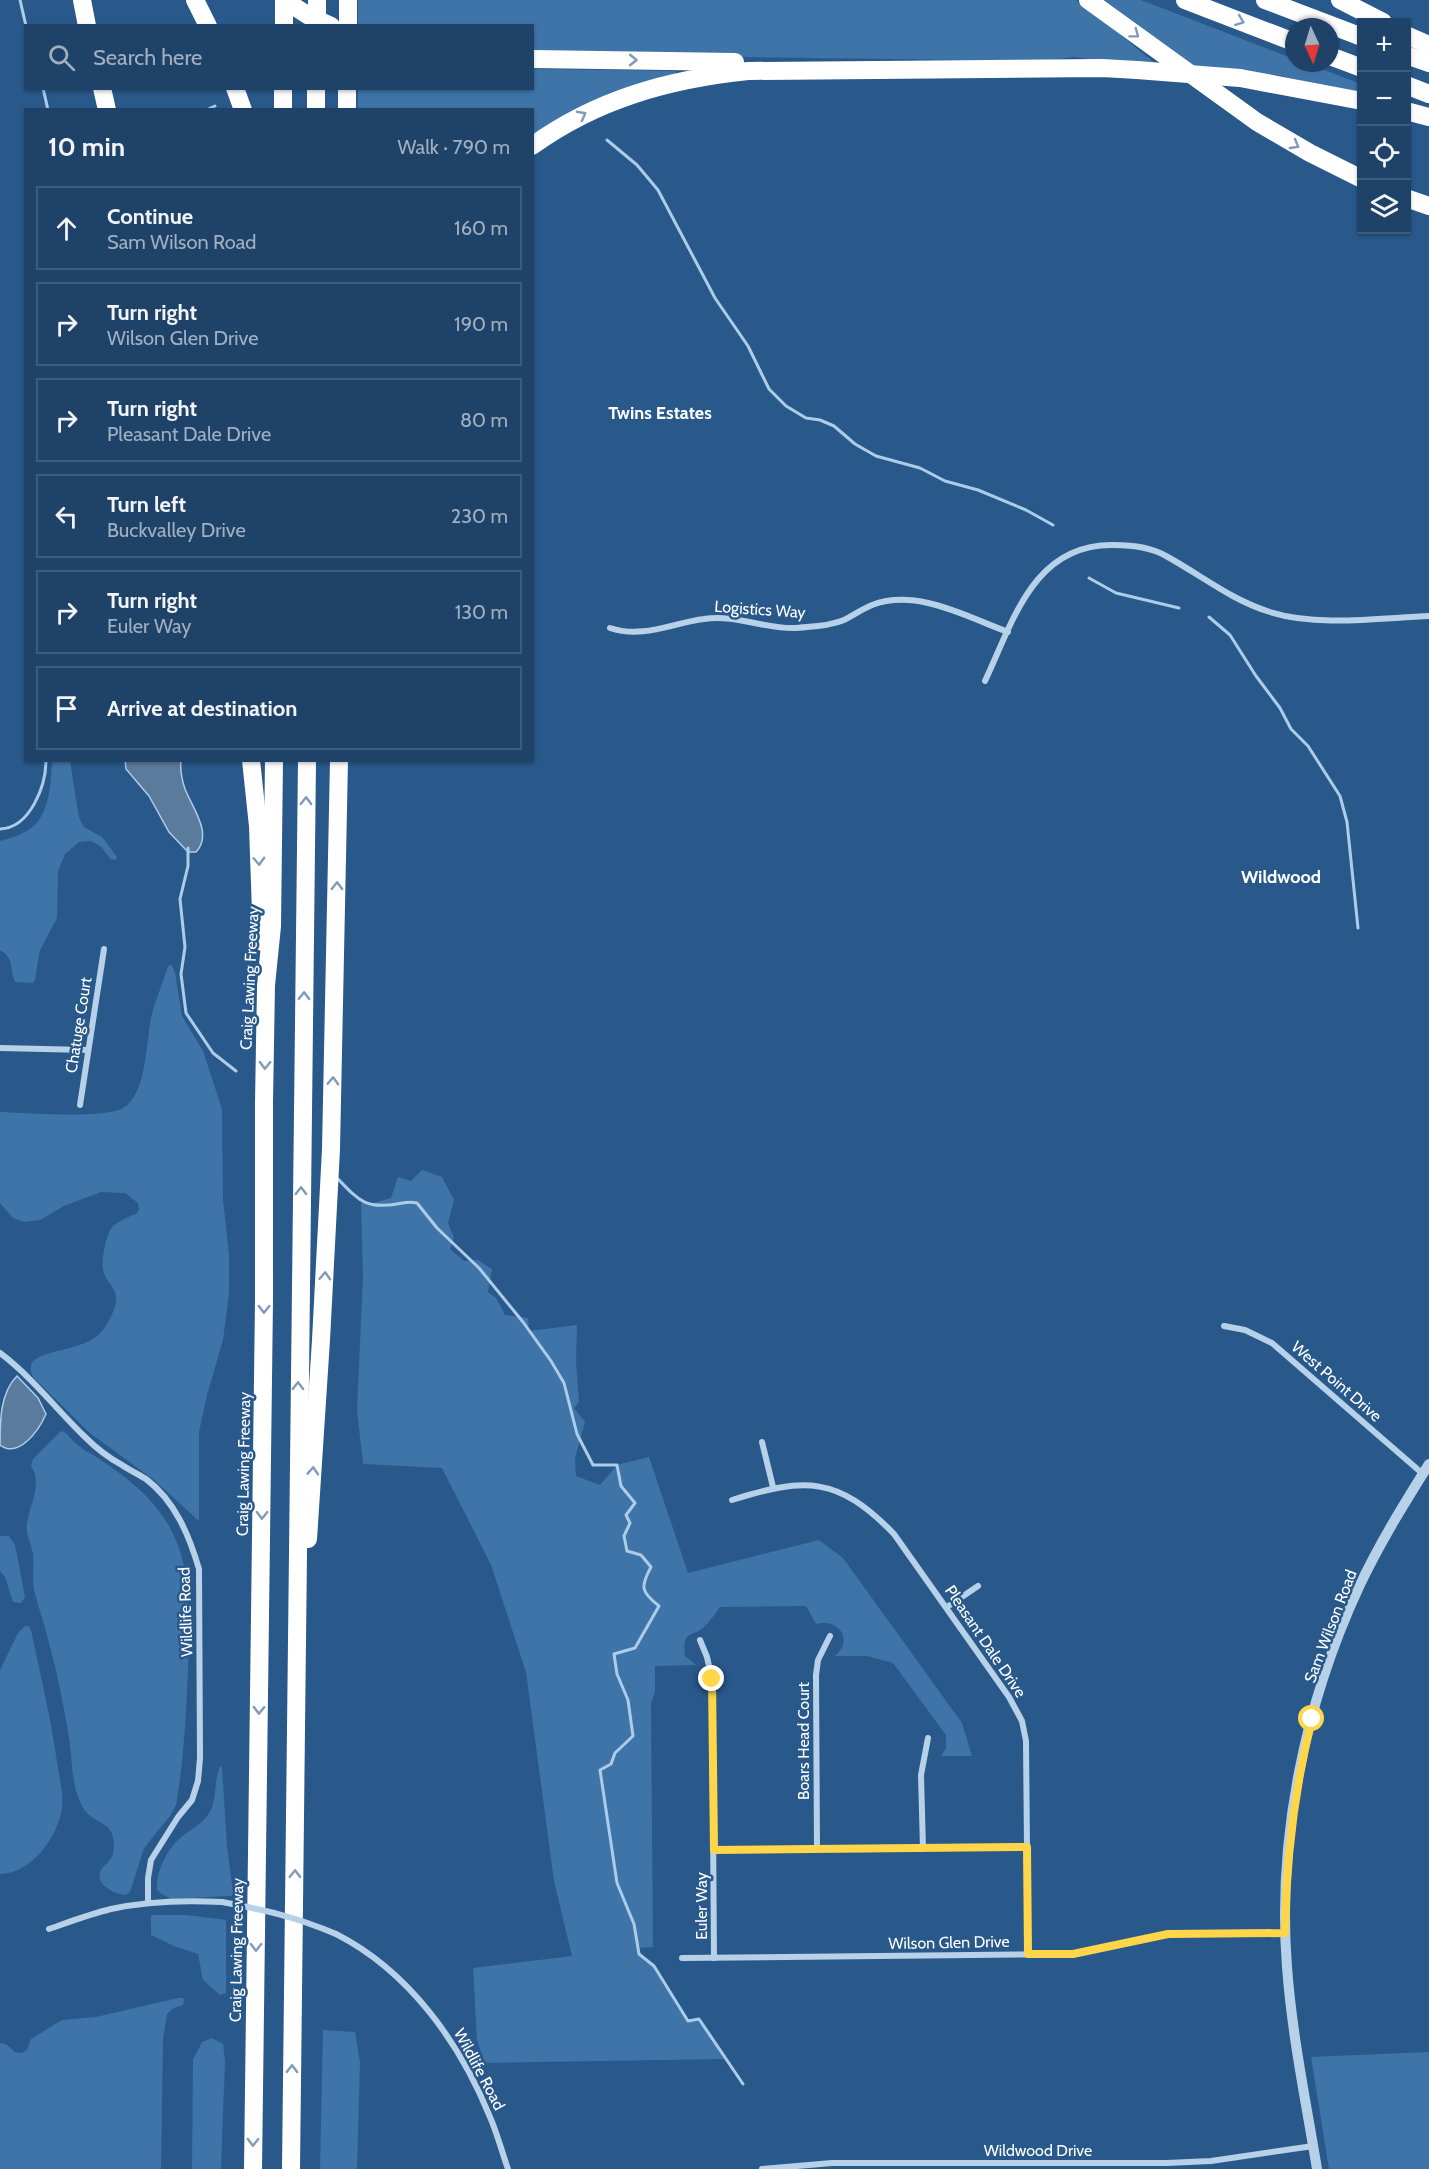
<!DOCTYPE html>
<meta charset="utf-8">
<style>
body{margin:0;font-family:Cabin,sans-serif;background:#274a6e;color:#f1f3f6}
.controls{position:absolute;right:18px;top:18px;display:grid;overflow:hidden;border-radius:0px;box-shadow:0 2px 4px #0004}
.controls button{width:54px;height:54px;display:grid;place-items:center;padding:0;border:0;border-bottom:2px solid #3c5c7c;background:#1f4368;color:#f1f3f6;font:30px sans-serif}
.compass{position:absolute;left:1285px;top:18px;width:54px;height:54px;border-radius:50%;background:#1f4368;box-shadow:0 2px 4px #0004;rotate:176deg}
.stop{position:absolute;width:18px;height:18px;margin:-14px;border:4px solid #ffd54a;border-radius:50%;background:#fff}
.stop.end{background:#ffd54a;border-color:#fff;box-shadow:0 2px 6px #0008}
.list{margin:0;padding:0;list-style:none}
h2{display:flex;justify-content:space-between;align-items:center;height:78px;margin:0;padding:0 24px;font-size:26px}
h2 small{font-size:20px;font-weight:400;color:#a1b0c0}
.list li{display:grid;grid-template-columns:39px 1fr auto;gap:18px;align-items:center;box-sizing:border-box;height:84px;margin:0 12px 12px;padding:0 12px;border:2px solid #3c5c7c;border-radius:0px}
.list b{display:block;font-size:22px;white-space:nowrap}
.list p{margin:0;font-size:20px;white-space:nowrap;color:#a1b0c0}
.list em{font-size:20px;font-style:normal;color:#a1b0c0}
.icon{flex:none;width:33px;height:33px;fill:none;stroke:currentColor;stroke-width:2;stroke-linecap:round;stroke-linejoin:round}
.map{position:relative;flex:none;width:1429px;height:2169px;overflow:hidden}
.search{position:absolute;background:#1f4368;box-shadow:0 2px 4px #0004;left:24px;top:24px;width:510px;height:66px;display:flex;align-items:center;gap:15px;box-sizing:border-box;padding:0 21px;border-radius:0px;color:#a1b0c0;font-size:22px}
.panel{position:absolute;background:#1f4368;box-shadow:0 2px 4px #0004;left:24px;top:108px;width:510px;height:654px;border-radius:0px}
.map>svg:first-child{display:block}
.green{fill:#3e74a7}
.water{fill:#5b7b9d;stroke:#acccea;stroke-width:1.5}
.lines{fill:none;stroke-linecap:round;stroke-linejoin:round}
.stream{stroke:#acccea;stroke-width:3}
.minor{stroke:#b7d1e9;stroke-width:6}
.tertiary{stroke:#b7d1e9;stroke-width:10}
.motorway{stroke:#fff;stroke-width:18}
.minor-bridge{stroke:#b7d1e9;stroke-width:6}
.motorway-bridge{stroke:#fff;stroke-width:18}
.oneway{stroke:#7f9bb9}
.route{stroke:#ffd54a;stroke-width:8}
.labels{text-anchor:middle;stroke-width:5;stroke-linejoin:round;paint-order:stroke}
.street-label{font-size:16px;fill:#fff;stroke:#29598b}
.neighbourhood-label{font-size:18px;font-weight:bold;fill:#fff;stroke:#29598b}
</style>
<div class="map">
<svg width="1429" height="2169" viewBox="0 0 1429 2169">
<rect width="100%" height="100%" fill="#29598b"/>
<g class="green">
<path d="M358 0H1076C1104 19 1129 43 1155 63L1109 62 1074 57 1039 61 533 54 532 26H358Z"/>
<polygon points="1094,0 1141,0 1294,59 1294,63 1306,63 1361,84 1361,95 1282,76 1188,66"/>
<polygon points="533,69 676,71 676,77 533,138 532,110 358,110 358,89 532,88"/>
<path d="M52 761H70L79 818 84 827 102 837 117 857 115 860 111 859 100 846 91 841 79 842 65 854 58 871 57 918 40 950 35 979 33 983 15 982C10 970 14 957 0 950V841C11 838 22 835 31 828 50 815 51 781 52 761Z"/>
<path d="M172 965 175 973 182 1016 203 1051 222 1109 223 1199 229 1255V1293L223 1340 207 1395 199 1432V1521L154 1480 90 1433 33 1377C31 1373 30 1367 32 1363 41 1348 91 1352 105 1327 110 1319 115 1310 116 1301 117 1287 107 1284 104 1273 100 1263 106 1235 112 1227 117 1222 129 1216 136 1214L139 1210 138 1203 125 1193 101 1192 64 1206 40 1220 24 1222 13 1218 0 1203V1112C25 1113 105 1119 123 1108 147 1094 146 1042 151 1018 155 1001 163 983 168 966Z"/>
<path d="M422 1170 442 1177 454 1200 448 1223 454 1237 450 1249 464 1261 478 1260 492 1269 488 1292 496 1298 505 1315 528 1318 529 1331 577 1325 576 1362 579 1402 574 1408 585 1422 575 1458 576 1476 600 1485 617 1465 649 1457 688 1573 819 1540 843 1558 962 1723 972 1756H941L946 1748V1735L893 1663 867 1656H835C854 1640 839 1618 816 1624L806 1606 720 1607C715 1614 710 1621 704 1627 692 1638 682 1629 685 1656L696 1665 655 1666V1691L651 1704 653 1947 638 1948 639 1954 654 1966 687 2020 699 2019 724 2059 485 2063 477 2040 473 1968 572 1956 554 1881 526 1672 491 1565 442 1468 363 1464 357 1410 363 1277 361 1203 370 1204 391 1198 398 1177 411 1181Z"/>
<path d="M61 1431C69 1433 71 1441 78 1445 82 1449 88 1452 93 1455 126 1476 159 1501 175 1538 193 1579 189 1625 188 1669 186 1715 184 1759 176 1805L170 1816 144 1848 130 1892 125 1895C114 1894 94 1884 101 1870 103 1866 107 1864 110 1860 115 1853 115 1842 112 1834 107 1820 89 1822 81 1804 70 1781 73 1756 68 1732 63 1702 57 1672 49 1643 45 1625 38 1607 34 1590 32 1578 34 1566 33 1554 31 1542 25 1535 27 1523 30 1504 43 1483 31 1466L33 1459Z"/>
<polygon points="0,1536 9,1536 15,1545 25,1597 21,1603 13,1602 5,1577 0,1571"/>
<path d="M25 1626H29L31 1630C40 1674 51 1718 57 1762 59 1777 64 1793 62 1808 58 1837 31 1874 0 1874V1670L18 1633Z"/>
<path d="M220 1766 222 1767 227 1846 233 1893 231 1896H226L171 1899 160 1893 157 1889C156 1873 165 1854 176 1842 185 1832 199 1827 208 1815 218 1800 213 1782 220 1766Z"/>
<polygon points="151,1915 186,1915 226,1920 226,1993 220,1995 203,1980 198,1954 174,1946 151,1935"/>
<polygon points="178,1998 183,1998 184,2001 183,2005 174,2008 167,2014 163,2040 161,2169 0,2169 0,2043 6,2044 15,2052 22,2053 27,2050 31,2039 62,2020 96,2017"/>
<polygon points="323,2030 355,2032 360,2062 357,2169 320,2169"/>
<polygon points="212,2038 223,2044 225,2061 221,2169 192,2169 193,2060 202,2042"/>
<polygon points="1429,2052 1429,2169 1329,2169 1311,2057"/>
</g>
<g class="water">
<path d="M125 760 181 761C180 770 182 780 185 789 193 809 213 834 196 852H188L169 832 149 796 126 769Z"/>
<path d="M17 1376 38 1398 46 1414C39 1430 19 1459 0 1445 0 1421 0 1393 17 1376Z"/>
</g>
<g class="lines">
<g class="stream">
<polyline points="20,0 26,26"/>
<polyline points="43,88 48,110"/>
<polyline points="206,110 215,106"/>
<polyline points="607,140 637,165 658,190 715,298 748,346 769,389 786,406 806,418 820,420 834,426 855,444 876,456 920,468 945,481 978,490 1026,510 1053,525"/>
<polyline points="1089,578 1116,593 1179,608"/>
<polyline points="1209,617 1230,635 1256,676 1280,708 1291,729 1308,746 1340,796 1347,822 1358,928"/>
<path d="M0 829C30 828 46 786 46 760"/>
<polyline points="188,848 188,866 180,899 185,947 181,974 186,1013 213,1053 236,1071"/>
<path d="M338 1179C359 1201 366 1209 397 1204 405 1203 409 1201 417 1203L437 1228 479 1268 523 1322 551 1361 564 1383 577 1434 593 1465H617L621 1486 635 1503 626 1515 630 1523 624 1536 627 1551 641 1555 651 1567C640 1587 641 1592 659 1606L635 1648 614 1654 617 1674 628 1700 633 1736 615 1753 611 1764 600 1770 617 1883 634 1924 639 1954 654 1966 688 2021 699 2019 743 2084"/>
</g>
<g class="minor">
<path d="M610 628C643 639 672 623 704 619 735 614 764 629 795 628 811 627 828 626 844 620 854 615 862 609 872 605 917 588 967 617 1008 632"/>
<path d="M985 681C1013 622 1033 544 1113 545 1130 545 1151 547 1166 556 1201 575 1231 600 1270 612 1318 627 1379 618 1429 616"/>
<polyline points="0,1048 87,1050"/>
<polyline points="80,1105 104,949"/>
<polyline points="1224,1326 1245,1330 1272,1343 1423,1474"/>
<path d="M0 1353C32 1377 56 1409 85 1437 96 1448 109 1458 122 1465 129 1470 138 1474 146 1479 175 1501 189 1535 199 1569L200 1758 198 1781 192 1800 178 1817 151 1860 148 1878V1903"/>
<polyline points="762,1442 773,1487"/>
<path d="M732 1500C805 1477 838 1476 894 1534L1009 1697 1022 1721 1026 1741 1028 1954"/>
<polyline points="947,1607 978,1586"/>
<polyline points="700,1640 707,1657 712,1679 714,1958"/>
<polyline points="817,1849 816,1675 818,1660 830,1636"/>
<polyline points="923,1849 921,1775 928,1738"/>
<polyline points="714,1850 1027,1847"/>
<path d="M49 1929C69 1922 90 1914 111 1909 147 1901 184 1900 222 1902"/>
<path d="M336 1934C409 1971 460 2043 490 2117 497 2133 502 2152 508 2169"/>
<polyline points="682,1958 1073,1954 1168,1934 1285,1933"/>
<polyline points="762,2169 832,2163 1167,2163 1211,2161 1313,2146"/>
</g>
<path class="tertiary" d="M1317 2169C1306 2102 1292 2035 1287 1967 1277 1838 1305 1703 1359 1587 1379 1544 1404 1504 1429 1464"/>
<g class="motorway">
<polyline points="82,0 87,26"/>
<polyline points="195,0 208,26"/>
<polyline points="1088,0 1257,122 1310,153 1362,179"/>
<polyline points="1185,0 1294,42"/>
<polyline points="1265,0 1362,37"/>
<polyline points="1340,0 1383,22"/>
<polyline points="284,26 284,0"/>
<polyline points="317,26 317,0"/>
<polyline points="348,26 348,0"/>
<polyline points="1406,35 1429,45"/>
<polyline points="1406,55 1429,63"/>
<polyline points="1330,56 1362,68"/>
<polyline points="532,59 735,62"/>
<polyline points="1240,78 1362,101"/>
<polyline points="1406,85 1429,94"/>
<polyline points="102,88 107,110"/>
<polyline points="235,88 243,110"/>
<polyline points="283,110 283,88"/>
<polyline points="316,110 316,88"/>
<polyline points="347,110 347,88"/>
<polyline points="1406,111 1429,117"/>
<path d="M532 146C597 99 670 79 748 71L1102 68 1137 70"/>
<polyline points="1406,198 1429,206"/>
<polyline points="251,760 258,826 262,942"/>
<polyline points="308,1539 321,1340 331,1149 339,760"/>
<polyline points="253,2169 264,1300 264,1103 266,985 272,926 274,760"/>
<polyline points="291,2169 307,760"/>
</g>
<path class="minor-bridge" d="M222 1902C265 1910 296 1917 336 1934"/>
<g class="motorway-bridge">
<polyline points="284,0 309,16 331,26"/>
<polyline points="1137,70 1240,78"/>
</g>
</g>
<defs><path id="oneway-chevron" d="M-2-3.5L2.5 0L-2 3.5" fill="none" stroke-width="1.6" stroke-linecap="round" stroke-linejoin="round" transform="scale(1.5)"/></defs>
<g class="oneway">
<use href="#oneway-chevron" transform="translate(1240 21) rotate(21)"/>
<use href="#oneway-chevron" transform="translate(1135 34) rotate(37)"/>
<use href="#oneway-chevron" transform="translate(633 60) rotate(1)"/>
<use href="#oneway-chevron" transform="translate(582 115) rotate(-28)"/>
<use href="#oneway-chevron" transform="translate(1295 145) rotate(30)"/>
<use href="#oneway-chevron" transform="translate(306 801) rotate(-89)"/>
<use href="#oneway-chevron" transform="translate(259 861) rotate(88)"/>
<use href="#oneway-chevron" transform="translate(337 886) rotate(-89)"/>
<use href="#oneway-chevron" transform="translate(304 996) rotate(-89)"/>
<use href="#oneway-chevron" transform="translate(265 1065) rotate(91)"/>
<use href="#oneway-chevron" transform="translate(333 1081) rotate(-88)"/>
<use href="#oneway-chevron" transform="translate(301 1191) rotate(-89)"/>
<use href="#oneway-chevron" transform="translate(325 1276) rotate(-87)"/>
<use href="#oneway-chevron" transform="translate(264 1309) rotate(91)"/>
<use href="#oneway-chevron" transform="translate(298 1386) rotate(-89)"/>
<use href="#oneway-chevron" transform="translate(313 1471) rotate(-86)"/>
<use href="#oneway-chevron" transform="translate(262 1515) rotate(91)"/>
<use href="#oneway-chevron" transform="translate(259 1710) rotate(91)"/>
<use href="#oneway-chevron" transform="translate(295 1874) rotate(-89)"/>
<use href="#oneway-chevron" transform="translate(256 1947) rotate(91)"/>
<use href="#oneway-chevron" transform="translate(292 2069) rotate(-89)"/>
<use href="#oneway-chevron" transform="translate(253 2142) rotate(91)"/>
</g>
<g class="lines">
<path class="route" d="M712 1679 714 1850 1027 1847 1028 1954H1073L1168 1934 1285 1933C1286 1860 1294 1790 1312 1719"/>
</g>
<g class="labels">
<g class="street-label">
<text transform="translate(760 609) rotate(4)" y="6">Logistics Way</text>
<text transform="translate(249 978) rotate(-87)" y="6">Craig Lawing Freeway</text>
<text transform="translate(78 1025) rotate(-81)" y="6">Chatuge Court</text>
<text transform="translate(1337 1381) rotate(41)" y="6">West Point Drive</text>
<text transform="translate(243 1464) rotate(-89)" y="6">Craig Lawing Freeway</text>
<text transform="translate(185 1612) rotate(-92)" y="6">Wildlife Road</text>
<text transform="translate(1330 1626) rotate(-69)" y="6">Sam Wilson Road</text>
<text transform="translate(986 1641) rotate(56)" y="6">Pleasant Dale Drive</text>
<text transform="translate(803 1741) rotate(-90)" y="6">Boars Head Court</text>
<text transform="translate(701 1906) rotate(-90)" y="6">Euler Way</text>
<text transform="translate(949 1942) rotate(-1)" y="6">Wilson Glen Drive</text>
<text transform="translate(236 1950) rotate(-89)" y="6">Craig Lawing Freeway</text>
<text transform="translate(480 2069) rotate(62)" y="6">Wildlife Road</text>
<text x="1038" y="2156">Wildwood Drive</text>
</g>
<g class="neighbourhood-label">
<text x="660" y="419">Twins Estates</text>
<text x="1281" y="883">Wildwood</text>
</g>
</g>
</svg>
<div class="controls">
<button>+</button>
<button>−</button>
<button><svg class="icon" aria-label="locate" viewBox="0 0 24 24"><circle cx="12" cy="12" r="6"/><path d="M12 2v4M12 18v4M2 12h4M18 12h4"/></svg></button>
<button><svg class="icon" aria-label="layers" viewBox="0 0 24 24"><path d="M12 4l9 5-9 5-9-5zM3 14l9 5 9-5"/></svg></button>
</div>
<svg class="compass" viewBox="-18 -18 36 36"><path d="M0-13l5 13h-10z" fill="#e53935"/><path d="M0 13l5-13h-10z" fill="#a1b0c0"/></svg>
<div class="stop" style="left:1312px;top:1719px"></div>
<div class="stop end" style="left:712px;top:1679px"></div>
<div class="search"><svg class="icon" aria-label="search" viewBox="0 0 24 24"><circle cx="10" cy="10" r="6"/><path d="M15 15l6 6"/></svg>Search here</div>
<section class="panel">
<h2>10 min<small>Walk · 790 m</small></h2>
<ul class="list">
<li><svg class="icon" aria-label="ahead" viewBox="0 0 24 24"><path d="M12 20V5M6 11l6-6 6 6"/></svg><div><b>Continue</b><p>Sam Wilson Road</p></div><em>160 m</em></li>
<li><svg class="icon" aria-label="right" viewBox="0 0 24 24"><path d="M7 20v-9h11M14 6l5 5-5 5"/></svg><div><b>Turn right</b><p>Wilson Glen Drive</p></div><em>190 m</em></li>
<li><svg class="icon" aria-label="right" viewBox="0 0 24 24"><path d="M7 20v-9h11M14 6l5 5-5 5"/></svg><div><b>Turn right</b><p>Pleasant Dale Drive</p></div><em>80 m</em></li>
<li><svg class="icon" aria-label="left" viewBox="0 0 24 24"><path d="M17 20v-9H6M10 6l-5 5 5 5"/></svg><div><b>Turn left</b><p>Buckvalley Drive</p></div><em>230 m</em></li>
<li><svg class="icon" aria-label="right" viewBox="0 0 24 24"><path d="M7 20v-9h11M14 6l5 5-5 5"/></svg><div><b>Turn right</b><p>Euler Way</p></div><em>130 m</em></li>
<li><svg class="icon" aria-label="arrive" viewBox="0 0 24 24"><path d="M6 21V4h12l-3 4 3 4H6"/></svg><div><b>Arrive at destination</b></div></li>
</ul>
</section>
</div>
